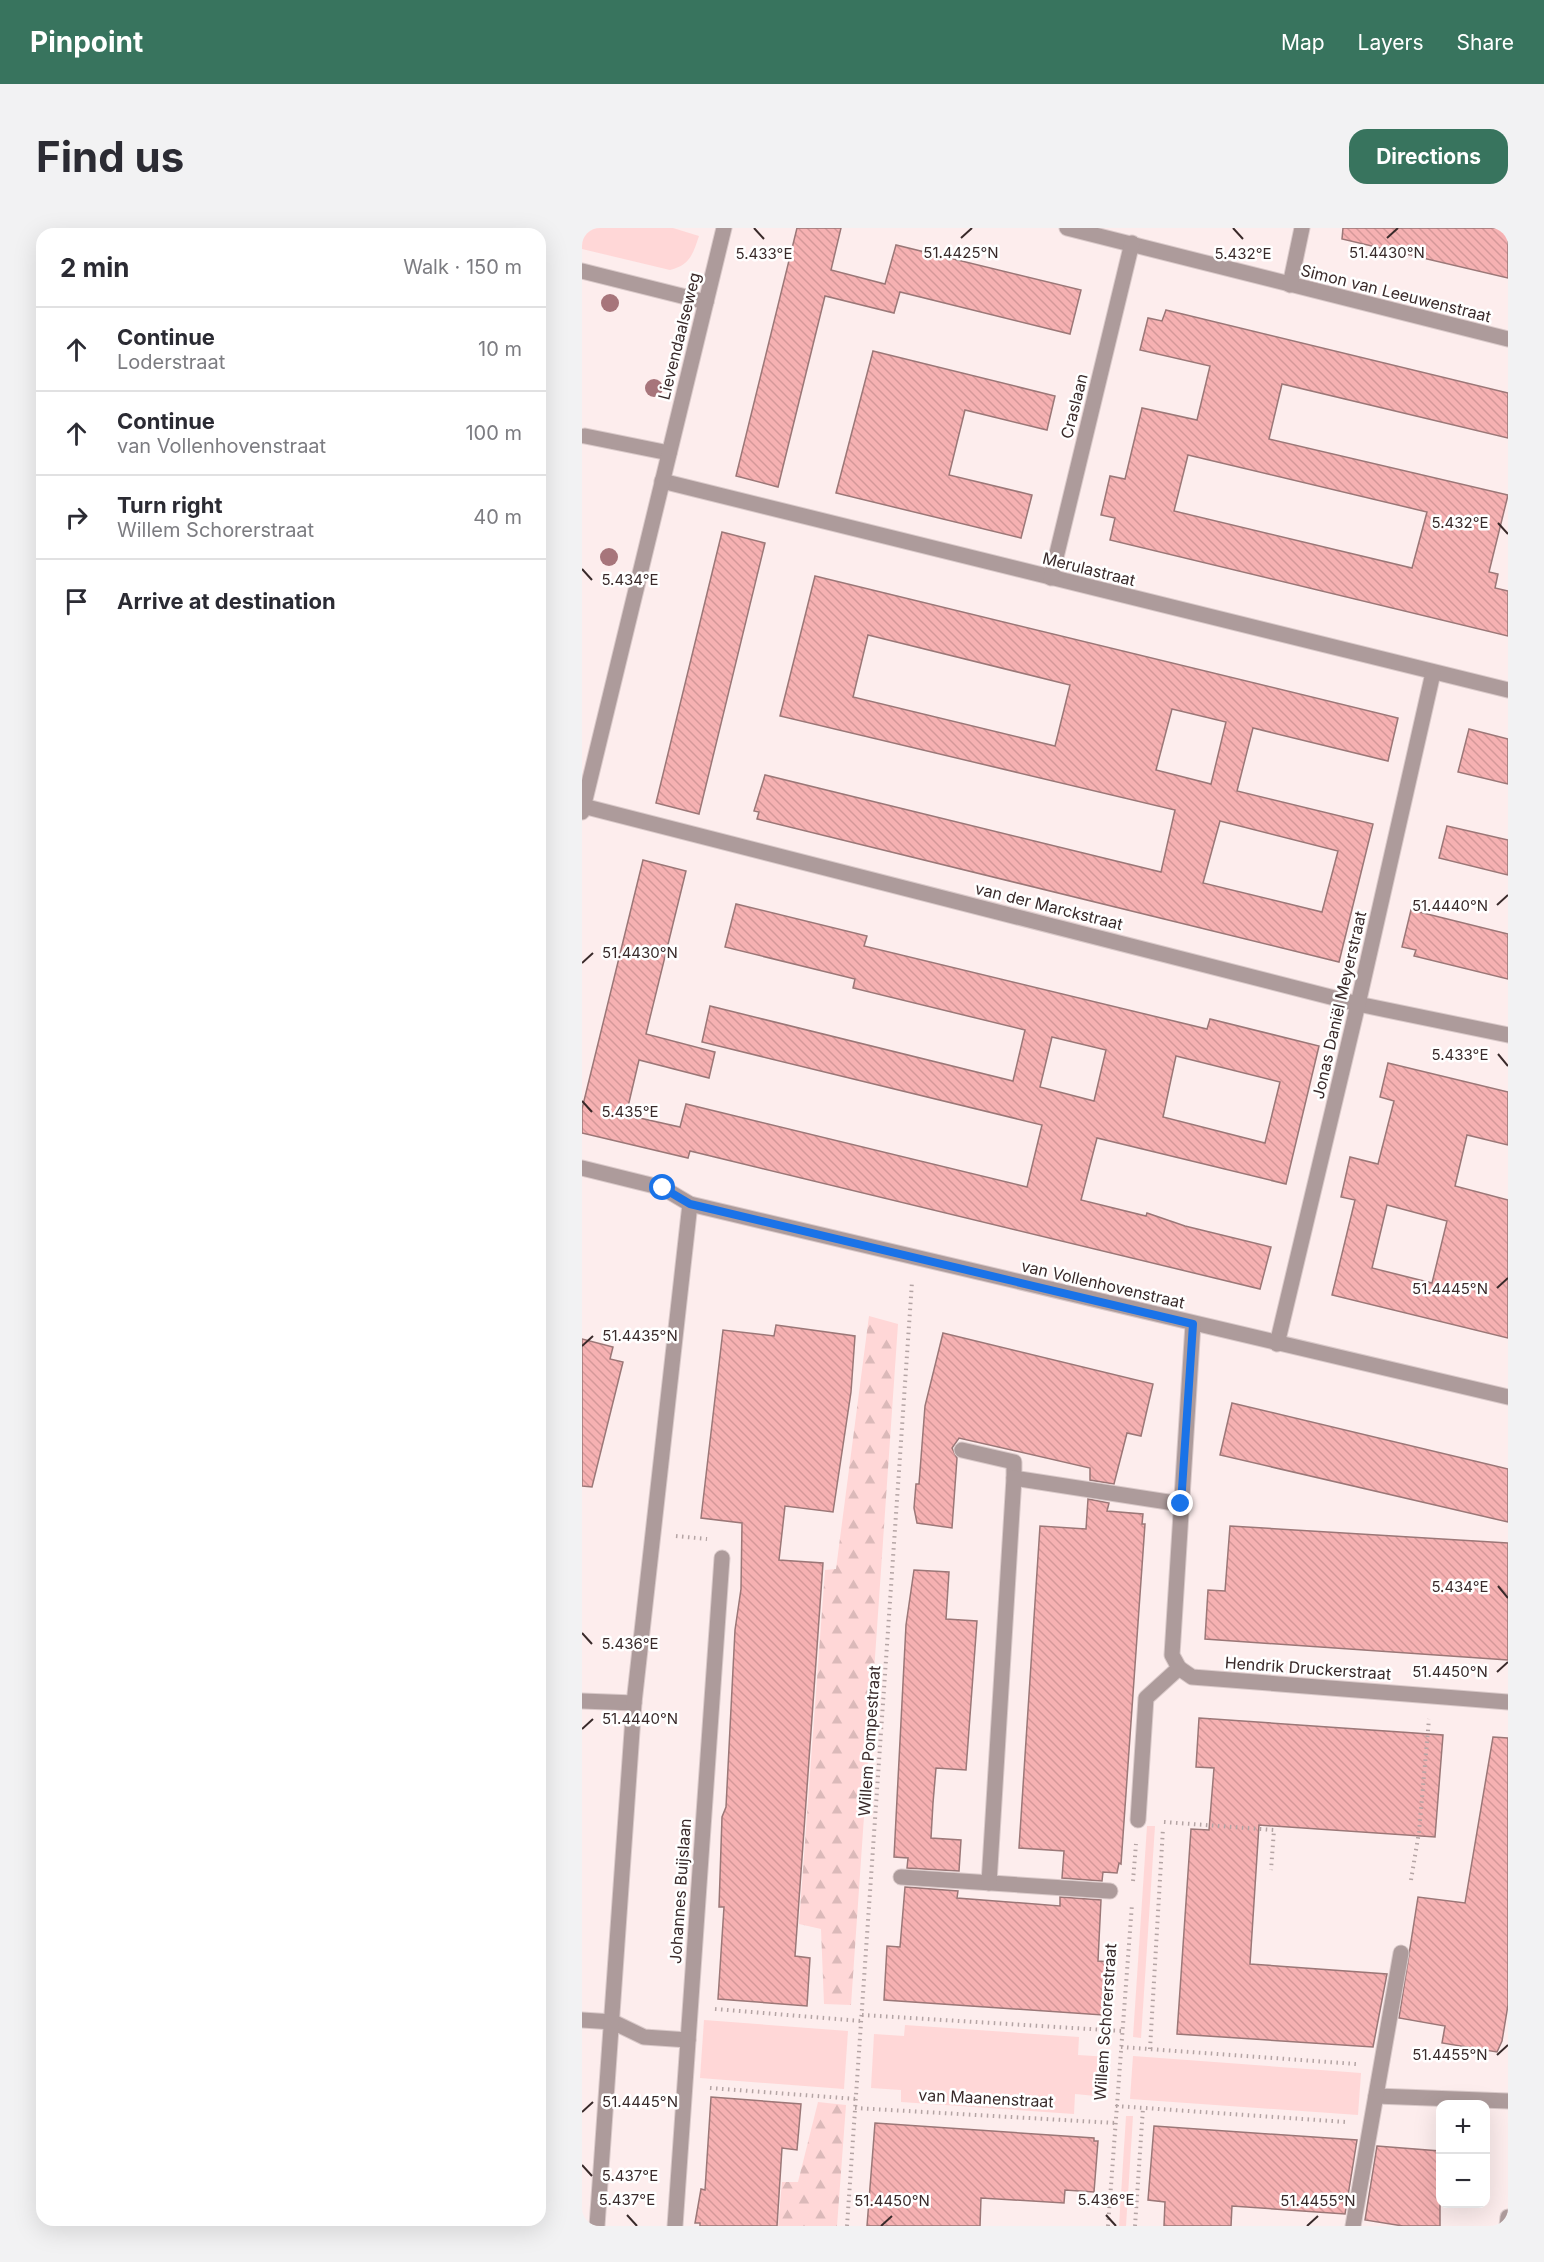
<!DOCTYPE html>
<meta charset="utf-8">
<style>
body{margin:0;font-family:Inter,sans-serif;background:#f2f2f3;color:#2b2b33}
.controls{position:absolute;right:18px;bottom:18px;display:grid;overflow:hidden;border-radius:12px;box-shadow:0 6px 24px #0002}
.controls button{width:54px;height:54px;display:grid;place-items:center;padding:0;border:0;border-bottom:2px solid #e1e1e2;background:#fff;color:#2b2b33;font:30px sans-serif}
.stop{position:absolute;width:18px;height:18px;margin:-14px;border:4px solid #1a73e8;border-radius:50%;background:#fff}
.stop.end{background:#1a73e8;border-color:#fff;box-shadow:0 2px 6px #0008}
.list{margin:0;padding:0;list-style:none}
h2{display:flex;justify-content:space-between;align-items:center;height:78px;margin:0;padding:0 24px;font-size:26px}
h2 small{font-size:20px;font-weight:400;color:#7c7c81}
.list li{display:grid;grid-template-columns:39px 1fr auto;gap:18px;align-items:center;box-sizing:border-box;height:84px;padding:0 24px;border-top:2px solid #e1e1e2}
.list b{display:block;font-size:22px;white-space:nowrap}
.list p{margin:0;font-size:20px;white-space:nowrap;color:#7c7c81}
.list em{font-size:20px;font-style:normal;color:#7c7c81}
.icon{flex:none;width:33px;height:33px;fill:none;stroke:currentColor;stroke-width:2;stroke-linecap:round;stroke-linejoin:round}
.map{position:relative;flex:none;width:926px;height:1998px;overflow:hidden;border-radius:18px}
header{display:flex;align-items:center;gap:36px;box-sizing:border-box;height:84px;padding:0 30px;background:#38745e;color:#fff}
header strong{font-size:28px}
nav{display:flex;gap:33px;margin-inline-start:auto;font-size:21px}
.intro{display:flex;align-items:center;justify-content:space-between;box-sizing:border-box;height:144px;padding:0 36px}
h1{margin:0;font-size:42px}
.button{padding:15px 27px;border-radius:18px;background:#38745e;color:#fff;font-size:21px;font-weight:700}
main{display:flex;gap:36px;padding:0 36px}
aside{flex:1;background:#fff;border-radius:18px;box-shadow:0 6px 24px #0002}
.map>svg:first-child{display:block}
.grass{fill:#ffd7d7}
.forest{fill:url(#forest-firs)}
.building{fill:url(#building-back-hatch);stroke:#9b7777;stroke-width:1.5;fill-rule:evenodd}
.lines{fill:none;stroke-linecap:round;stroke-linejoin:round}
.minor-casing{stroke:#dacaca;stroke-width:17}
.path{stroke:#b4a4a4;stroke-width:4;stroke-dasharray:1.5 4.5;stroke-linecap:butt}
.minor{stroke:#ad9b9b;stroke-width:15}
.tree{fill:#a7757b}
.route{stroke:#1a73e8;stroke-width:8}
.ticks{fill:none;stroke:#392a2a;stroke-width:2}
.labels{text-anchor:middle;stroke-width:5;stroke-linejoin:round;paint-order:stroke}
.street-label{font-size:16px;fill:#392a2a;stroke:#fff}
.ticks-label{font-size:15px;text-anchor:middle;fill:#392a2a;stroke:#fff;stroke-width:5;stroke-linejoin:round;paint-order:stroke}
</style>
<header>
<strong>Pinpoint</strong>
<nav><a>Map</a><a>Layers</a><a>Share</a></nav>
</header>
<div class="intro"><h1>Find us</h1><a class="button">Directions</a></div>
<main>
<aside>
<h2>2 min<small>Walk · 150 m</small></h2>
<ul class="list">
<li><svg class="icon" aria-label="ahead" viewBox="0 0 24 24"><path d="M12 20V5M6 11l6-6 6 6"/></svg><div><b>Continue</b><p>Loderstraat</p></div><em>10 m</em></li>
<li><svg class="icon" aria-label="ahead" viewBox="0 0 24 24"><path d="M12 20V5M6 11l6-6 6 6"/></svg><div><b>Continue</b><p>van Vollenhovenstraat</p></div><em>100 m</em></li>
<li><svg class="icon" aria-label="right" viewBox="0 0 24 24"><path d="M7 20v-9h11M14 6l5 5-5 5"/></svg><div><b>Turn right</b><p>Willem Schorerstraat</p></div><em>40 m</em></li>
<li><svg class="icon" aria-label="arrive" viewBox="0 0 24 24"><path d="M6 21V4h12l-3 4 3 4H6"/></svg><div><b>Arrive at destination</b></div></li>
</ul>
</aside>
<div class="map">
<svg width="926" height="1998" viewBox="0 0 926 1998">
<defs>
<pattern id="forest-firs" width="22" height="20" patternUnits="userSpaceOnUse" patternTransform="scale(1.5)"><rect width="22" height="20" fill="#ffd7d7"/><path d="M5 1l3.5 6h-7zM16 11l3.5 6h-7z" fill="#dbb9b9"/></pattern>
<pattern id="building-back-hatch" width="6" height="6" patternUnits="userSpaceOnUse" patternTransform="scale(1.5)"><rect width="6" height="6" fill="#f6b1b2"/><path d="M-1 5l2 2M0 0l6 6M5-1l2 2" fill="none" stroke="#d49899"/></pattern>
</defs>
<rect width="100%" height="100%" fill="#fdeded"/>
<g class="grass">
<path d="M0 0H91L117 8C111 26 108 37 88 42L0 21Z"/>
<polygon points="565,1598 573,1598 559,1810 551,1809"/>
<polygon points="122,1792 266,1803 262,1861 118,1850"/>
<polygon points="323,1797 497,1809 496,1827 527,1829 524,1869 493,1866 492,1886 319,1874 319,1862 289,1860 292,1806 322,1808"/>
<polygon points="551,1828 779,1845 776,1887 548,1871"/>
<polygon points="544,1888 551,1888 544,1998 537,1998"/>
</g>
<g class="forest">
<polygon points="287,1088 316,1096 269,1777 242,1776 239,1701 217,1696 243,1342 254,1341"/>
<polygon points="236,1874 264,1877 255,1998 196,1998 200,1954 216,1954"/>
</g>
<g class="building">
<polygon points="215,0 259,0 249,42 303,56 314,17 499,62 488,106 318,64 312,85 243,68 196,259 154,248"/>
<polygon points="761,0 926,0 926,50 760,11"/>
<path d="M584 82 926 165V210L700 156 687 211 926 267 907 344 916 346 913 360 926 363V408L528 312 533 290 519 287 528 248 543 251 560 180 615 192 628 138 558 122 566 90 580 93ZM606 227 845 284 830 340 592 283Z"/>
<polygon points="291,123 473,168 465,202 383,182 367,247 450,267 439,310 254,265"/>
<polygon points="140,304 183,315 117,586 74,575"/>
<path d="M233 348 816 490 806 533 671 500 655 563 791 596 757 734 175 591 177 584 172 583 183 547 579 644 593 582 198 488ZM286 407 488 457 473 518 271 469ZM590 481 644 494 629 556 574 542ZM638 593 756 623 740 684 621 655Z"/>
<polygon points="887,501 926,511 926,556 876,544"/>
<polygon points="865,598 926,612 926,647 857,630"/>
<path d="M61 632 104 643 64 806 133 824 127 850 57 832 44 887 98 899 104 876 445 959 460 897 120 814 128 778 431 853 443 802 271 760 273 751 143 719 154 676 285 708 282 718 625 801 628 791 737 818 704 956 515 910 499 972 564 988 565 985 603 998 689 1019 678 1061 108 923 106 930 0 905V881ZM470 809 524 822 512 873 458 859ZM594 828 698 854 683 915 581 889Z"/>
<polygon points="829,682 926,706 926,751 832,728 834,722 820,719"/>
<path d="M806 835 926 864V917L885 907 873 958 926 972V1110L750 1067 773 972 759 969 768 929 796 936 812 873 798 869ZM805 977 865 993 850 1055 790 1040Z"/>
<polygon points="194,1097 273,1108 269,1164 251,1284 203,1278 197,1332 241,1335 213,1728 228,1730 225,1778 136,1771 142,1679 137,1679 140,1589 144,1579 153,1402 159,1361 160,1295 119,1290 141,1102 192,1108"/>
<polygon points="361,1105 571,1156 559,1208 545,1205 532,1256 508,1252 508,1240 377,1210 370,1220 375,1230 370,1300 335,1295 332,1280 334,1256 337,1256 343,1178"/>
<polygon points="0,1111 31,1119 28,1131 41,1134 10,1259 0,1258"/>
<polygon points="650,1175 926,1241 926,1294 638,1227"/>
<polygon points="506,1271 527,1275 525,1283 561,1286 560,1296 563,1296 539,1636 537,1635 535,1645 521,1644 520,1653 480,1650 482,1623 437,1620 458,1298 504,1301"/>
<polygon points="648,1298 926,1315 926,1432 623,1411 626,1362 643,1363"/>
<polygon points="332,1342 367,1344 364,1391 395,1393 384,1542 354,1540 351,1575 349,1610 379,1612 377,1643 325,1640 326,1630 312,1629 324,1397"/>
<polygon points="617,1490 861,1507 853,1609 677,1597 668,1736 805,1746 791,1819 595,1806 609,1601 627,1602 632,1540 614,1539"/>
<polygon points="911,1509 926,1510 926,1777 920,1813 915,1824 860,1815 863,1798 817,1790 836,1669 883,1675"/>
<polygon points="323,1659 376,1663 375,1670 478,1678 478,1669 519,1672 516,1733 528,1734 525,1784 522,1784 521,1787 302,1772 305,1718 318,1719"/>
<polygon points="129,1869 219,1876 215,1922 200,1920 195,1998 118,1998 118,1995 113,1995 119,1961 123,1962"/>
<polygon points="293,1895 512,1910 512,1913 516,1913 512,1964 483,1962 482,1975 399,1970 398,1998 285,1998"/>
<polygon points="572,1898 775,1912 763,1986 650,1978 649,1998 582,1998 583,1974 566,1972"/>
<polygon points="795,1918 858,1923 858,1998 821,1998 783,1992"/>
</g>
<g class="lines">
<defs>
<g id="minor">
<polyline points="485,0 926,111"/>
<polyline points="0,43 124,74"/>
<polyline points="708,57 720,0"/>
<polyline points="3,208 87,225"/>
<polyline points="80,253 926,462"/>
<polyline points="469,350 550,15"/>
<polyline points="1,578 776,776 926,807"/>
<polyline points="0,584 142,0"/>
<polyline points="0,940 81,960 108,976 926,1169"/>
<polyline points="695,1116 776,776 851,445"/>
<polyline points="380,1222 432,1234 432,1250 599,1276"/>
<polyline points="597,1440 610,1449 926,1474"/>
<polyline points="0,1473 52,1475"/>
<polyline points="556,1592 564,1470 597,1440 590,1427 611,1096"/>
<polyline points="319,1649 528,1663"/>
<polyline points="407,1655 432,1250"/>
<polyline points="0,1792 31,1794 62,1809 106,1812"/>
<polyline points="794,1868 926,1873"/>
<polyline points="15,1998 52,1475 108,976"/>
<polyline points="93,1998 140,1330"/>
<polyline points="771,1998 819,1725"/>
<polyline points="925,1998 926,1989"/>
</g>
</defs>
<use href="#minor" class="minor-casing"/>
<g class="path">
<polyline points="94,1308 125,1311"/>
<polyline points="582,1594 692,1602 689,1642"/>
<polyline points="829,1652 837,1604 847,1491"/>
<polyline points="551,1653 554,1616"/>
<polyline points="133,1781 279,1793"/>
<polyline points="280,1787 540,1803"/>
<polyline points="539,1819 774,1836"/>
<polyline points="568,1821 581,1600"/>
<polyline points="128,1860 274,1871"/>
<polyline points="534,1878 764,1894"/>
<polyline points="273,1880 533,1895"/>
<polyline points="265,1998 330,1054"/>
<polyline points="526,1998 550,1676"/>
<polyline points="553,1998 561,1880"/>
</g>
<use href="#minor" class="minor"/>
</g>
<g class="tree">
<circle cx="28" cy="75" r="9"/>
<circle cx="72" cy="160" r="9"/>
<circle cx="27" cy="329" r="9"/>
</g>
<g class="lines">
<polyline class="route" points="81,960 108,976 611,1096 599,1276"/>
</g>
<path class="ticks" d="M172 0 182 11M651 0 661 11M379 10 390 0M805 10 816 0M916 295 926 306M0 341 10 352M915 677 926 667M0 735 11 725M916 826 926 838M0 873 10 884M915 1060 926 1050M0 1118 11 1108M916 1358 926 1370M0 1405 10 1416M915 1444 926 1434M0 1501 11 1491M915 1827 926 1817M0 1884 11 1874M0 1937 10 1948M45 1987 55 1998M524 1987 534 1998M299 1998 310 1988M725 1998 736 1988"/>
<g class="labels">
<g class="street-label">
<text transform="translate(814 65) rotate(14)" y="6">Simon van Leeuwenstraat</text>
<text transform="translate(97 108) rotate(-76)" y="6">Lievendaalseweg</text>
<text transform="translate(492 178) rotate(-76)" y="6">Craslaan</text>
<text transform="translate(507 341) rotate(14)" y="6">Merulastraat</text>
<text transform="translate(467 678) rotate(14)" y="6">van der Marckstraat</text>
<text transform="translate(757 777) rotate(-77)" y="6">Jonas Daniël Meyerstraat</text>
<text transform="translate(521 1056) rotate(13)" y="6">van Vollenhovenstraat</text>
<text transform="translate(726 1440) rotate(4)" y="6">Hendrik Druckerstraat</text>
<text transform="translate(287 1513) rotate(-86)" y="6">Willem Pompestraat</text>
<text transform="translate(98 1663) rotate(-86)" y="6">Johannes Buijslaan</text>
<text transform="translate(523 1794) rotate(-86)" y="6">Willem Schorerstraat</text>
<text transform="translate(404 1870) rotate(3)" y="6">van Maanenstraat</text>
</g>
</g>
<g class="ticks-label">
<text x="379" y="30">51.4425°N</text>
<text x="805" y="30">51.4430°N</text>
<text x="182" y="31">5.433°E</text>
<text x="661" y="31">5.432°E</text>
<text x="878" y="300">5.432°E</text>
<text x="48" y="357">5.434°E</text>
<text x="868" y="683">51.4440°N</text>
<text x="58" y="730">51.4430°N</text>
<text x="878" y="832">5.433°E</text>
<text x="48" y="889">5.435°E</text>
<text x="868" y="1066">51.4445°N</text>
<text x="58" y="1113">51.4435°N</text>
<text x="878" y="1364">5.434°E</text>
<text x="48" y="1421">5.436°E</text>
<text x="868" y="1449">51.4450°N</text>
<text x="58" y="1496">51.4440°N</text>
<text x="868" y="1832">51.4455°N</text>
<text x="58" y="1879">51.4445°N</text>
<text x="48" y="1953">5.437°E</text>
<text x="45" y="1977">5.437°E</text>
<text x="524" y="1977">5.436°E</text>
<text x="310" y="1978">51.4450°N</text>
<text x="736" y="1978">51.4455°N</text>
</g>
</svg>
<div class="controls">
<button>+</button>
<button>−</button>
</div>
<div class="stop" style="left:81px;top:960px"></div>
<div class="stop end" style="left:599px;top:1276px"></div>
</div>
</main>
